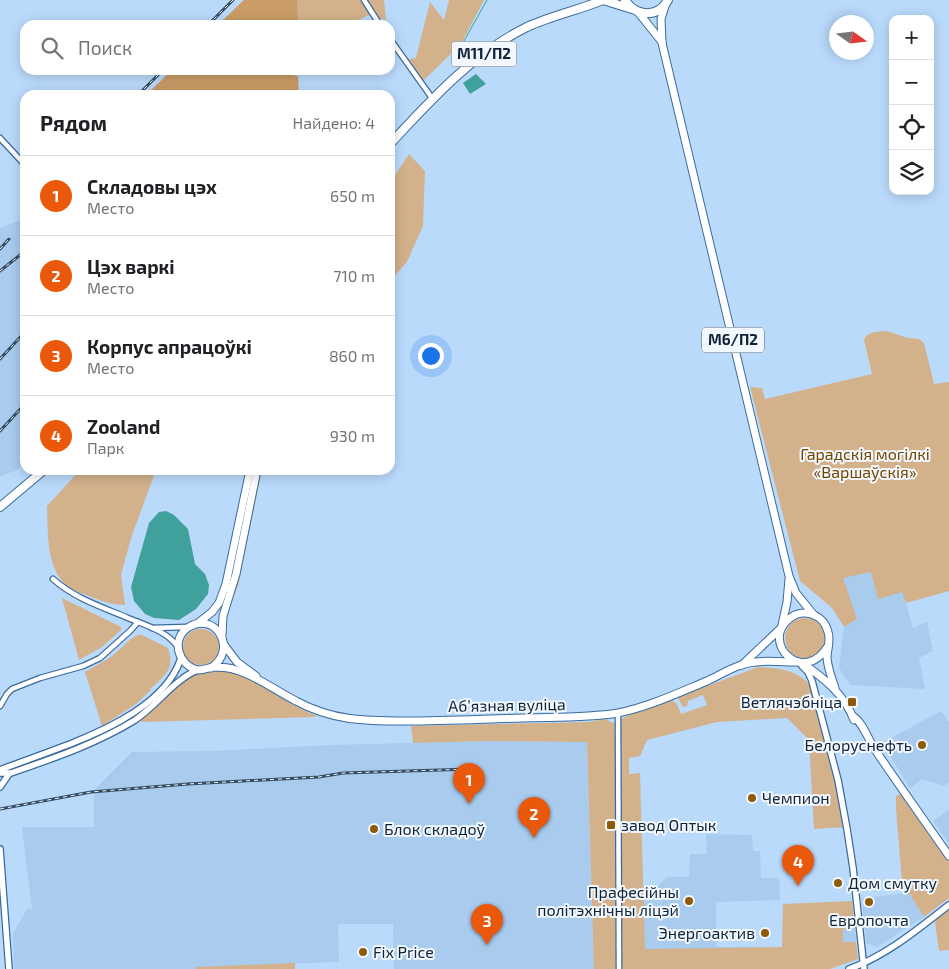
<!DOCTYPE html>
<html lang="ru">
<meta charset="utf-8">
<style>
body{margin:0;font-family:"Exo 2",sans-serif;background:#f6f6f6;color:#202124}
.controls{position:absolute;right:15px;top:15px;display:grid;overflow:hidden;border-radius:10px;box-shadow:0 2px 12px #0003}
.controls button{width:45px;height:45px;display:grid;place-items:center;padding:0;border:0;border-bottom:1px solid #e0e0e0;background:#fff;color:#202124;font:25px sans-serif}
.compass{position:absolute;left:829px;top:15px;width:45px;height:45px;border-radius:50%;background:#fff;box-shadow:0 2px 12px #0003;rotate:104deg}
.you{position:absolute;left:430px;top:355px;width:18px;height:18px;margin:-12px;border:4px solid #fff;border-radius:50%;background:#1a73e8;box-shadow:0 0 0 8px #1a73e833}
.badge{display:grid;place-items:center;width:32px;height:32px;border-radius:50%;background:#ea580c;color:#fff;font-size:16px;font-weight:700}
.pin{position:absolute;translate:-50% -41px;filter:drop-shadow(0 1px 2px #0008)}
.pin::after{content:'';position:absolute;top:26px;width:18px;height:15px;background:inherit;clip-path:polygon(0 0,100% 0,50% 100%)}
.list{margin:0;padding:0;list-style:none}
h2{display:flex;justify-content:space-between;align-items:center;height:65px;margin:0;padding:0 20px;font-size:21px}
h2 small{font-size:16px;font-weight:400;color:#757577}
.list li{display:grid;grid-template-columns:32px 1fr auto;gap:15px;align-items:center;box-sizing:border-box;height:80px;padding:0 20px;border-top:1px solid #e0e0e0}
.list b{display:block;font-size:19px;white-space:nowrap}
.list p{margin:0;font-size:16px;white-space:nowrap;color:#757577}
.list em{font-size:16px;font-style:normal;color:#757577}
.icon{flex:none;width:28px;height:28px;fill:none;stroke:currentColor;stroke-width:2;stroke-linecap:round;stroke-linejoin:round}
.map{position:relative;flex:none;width:949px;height:969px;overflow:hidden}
.search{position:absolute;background:#fff;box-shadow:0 2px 12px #0003;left:20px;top:20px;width:375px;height:55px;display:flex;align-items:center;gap:12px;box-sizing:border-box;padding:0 18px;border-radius:15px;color:#757577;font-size:19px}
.panel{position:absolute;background:#fff;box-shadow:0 2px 12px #0003;left:20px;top:90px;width:375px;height:385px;border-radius:15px}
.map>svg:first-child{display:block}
.built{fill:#a8cbee}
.green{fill:#d3b18b}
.forest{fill:#ca9c66}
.water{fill:#40a09b}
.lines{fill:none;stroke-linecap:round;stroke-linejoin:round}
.stream{stroke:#40a09b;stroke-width:1}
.street-casing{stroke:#3a6b9d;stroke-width:7}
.secondary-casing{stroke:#3a6b9d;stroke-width:8}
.primary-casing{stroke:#3a6b9d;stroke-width:9}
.highway-casing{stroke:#3a6b9d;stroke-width:10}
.street{stroke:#fff;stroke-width:4.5}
.secondary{stroke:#fff;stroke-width:5.5}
.primary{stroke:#fff;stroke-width:7}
.highway{stroke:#fff;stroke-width:8}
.rail-casing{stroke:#344c64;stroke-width:3}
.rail{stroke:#f2f8fe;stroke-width:1;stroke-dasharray:4;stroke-linecap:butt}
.poi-dot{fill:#8d5a07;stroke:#f2f8fe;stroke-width:2}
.labels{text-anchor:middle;stroke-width:4;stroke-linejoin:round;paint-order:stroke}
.shield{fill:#f2f8fe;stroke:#536474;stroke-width:1}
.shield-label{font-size:15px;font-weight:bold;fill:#0f2439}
.park-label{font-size:16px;fill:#724600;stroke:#f2f8fe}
.poi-label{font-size:16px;fill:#0f2439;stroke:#f2f8fe;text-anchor:start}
.street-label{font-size:16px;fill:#0f2439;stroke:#f2f8fe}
</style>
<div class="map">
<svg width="949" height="969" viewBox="0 0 949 969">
<rect width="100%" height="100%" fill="#badafc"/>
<g class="built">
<polygon points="25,218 25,464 15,471 0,476 0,228"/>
<polygon points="871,572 903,592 913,628 927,622 933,651 919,658 925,689 850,685 839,668 844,627 857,619 842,578"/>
<polygon points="941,711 949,722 949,782 944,786 922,779 910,788 882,743"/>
<polygon points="488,741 587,742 594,969 394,969 393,924 338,924 339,962 196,967 196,969 14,969 13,933 27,909 32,909 22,827 94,827 94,790 132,752 213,751 330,745"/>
<polygon points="949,810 949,844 933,821"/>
<polygon points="706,834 752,835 753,851 760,851 761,878 779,878 780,900 716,902 716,947 766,947 632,969 631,898 645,898 667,877 689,877 690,854 707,854"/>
<polygon points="909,893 924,917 877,947 866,943 862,898"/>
<polygon points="855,928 856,942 843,943 842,929"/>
</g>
<g class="green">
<polygon points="244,0 384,0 386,20 369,15 347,25 218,25"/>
<polygon points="449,0 484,0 461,44 423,81 409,59 416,58 430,2 444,20"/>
<polygon points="409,154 425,171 423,226 407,262 390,281 390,183"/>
<path d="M887 331 908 338 919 339 924 343 934 384 949 382V591L906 603 902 592 878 599 871 572 843 578 857 619 844 627 832 608 800 581 750 387 762 388 765 399 872 374 864 340C867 331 879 332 887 331Z"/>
<path d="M80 470H156L131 538 121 575 125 605C112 605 102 601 91 597 82 593 69 590 63 582 46 563 48 530 47 506Z"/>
<polygon points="260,470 262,470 238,586 230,606 245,548"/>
<polygon points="62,598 121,627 121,630 102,647 79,660"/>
<circle cx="805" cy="638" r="20"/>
<circle cx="201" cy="647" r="18"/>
<path d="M138 635H142L168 648C174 668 168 672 154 686H153L150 689 151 690 136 704 102 726 85 672 111 657 132 638Z"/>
<path d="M758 667C777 668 796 669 810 685L846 827 814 829 809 740 787 718 717 722 647 740 640 756 629 758V774L640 773 645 949 782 947 783 904 852 901 855 928 843 929V942H856L858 959 830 969H594L587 742 488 741 413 743 411 726 589 722 606 719 612 723C620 721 624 717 630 715 644 710 658 706 672 700L677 704 681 714 707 705 703 695 688 701 687 706 684 707 682 706 678 697Z"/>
<path d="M226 669C258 681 285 703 317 716L315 717 142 722 140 719 168 696 183 681 193 674Z"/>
<polygon points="902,793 949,862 949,898 924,917 909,893 903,894 896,809 896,796"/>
<polygon points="949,909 949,950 939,951 935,922 937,918"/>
<polygon points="295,963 295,969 196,969 196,967"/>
</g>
<g class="forest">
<polygon points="244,0 297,0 298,25 218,25"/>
<polygon points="172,70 293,70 293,75 298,76 299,95 146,95"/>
</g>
<g class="water">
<polygon points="476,74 486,84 470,94 463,83"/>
<polygon points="166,511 174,515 188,529 195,564 205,574 209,585 208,594 196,609 179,620 154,618 145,614 134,601 131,587 149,523 159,512"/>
</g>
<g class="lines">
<polyline class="stream" points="455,57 487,0"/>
<defs>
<g id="street">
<polyline points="364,0 380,25"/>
<polyline points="390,39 432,98"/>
<polyline points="0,138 25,165"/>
<path d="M53 579C74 598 102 607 128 618 145 625 167 631 178 647"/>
<polyline points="152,628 187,627"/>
<polyline points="0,706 7,694 12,689 40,678 83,666 100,658 130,631 138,622"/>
<polyline points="618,713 619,969"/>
</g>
<g id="secondary">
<polyline points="802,666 808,672 812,681 838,780 847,829 853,868 864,969"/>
<path d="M0 770C55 748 161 721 181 658"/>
<path d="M0 773H11C54 758 96 744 135 720 157 705 173 681 197 670"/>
<polyline points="0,787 9,774"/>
<polyline points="0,849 9,969"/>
<path d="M849 969C886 956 918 929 949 905"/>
</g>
<g id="primary">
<polyline points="665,6 661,19 662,43 789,576 796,593 813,614"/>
<polyline points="638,12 662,42"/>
<polyline points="198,623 212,612 219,603 226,584 250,470"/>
<polyline points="782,625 787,602 789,579"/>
<polyline points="222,635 223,616 236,574 257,470"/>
<polyline points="225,646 237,662 256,676"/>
<path d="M828 646C803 687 760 642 789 619 802 607 824 614 828 632 831 640 827 650 827 658 828 669 832 679 835 688"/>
<path d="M802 663C824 678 844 694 854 720"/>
<polyline points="742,665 781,628"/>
<path d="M211 668C239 649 215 611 189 627 170 638 178 666 198 670 204 670 208 668 213 667 221 667 228 667 236 670 257 676 276 691 296 701 333 721 365 721 406 721 445 721 484 719 523 718 555 717 587 718 618 713 648 707 678 693 707 681 718 676 729 669 741 665 758 659 780 662 798 662"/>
<path d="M853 716C863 723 867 737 874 748 898 784 924 820 949 856"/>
</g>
<g id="highway">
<polyline points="603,0 632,9"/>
<path d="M625 0C636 17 658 18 668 0"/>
<path d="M390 144C431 100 472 54 527 27 551 16 579 10 603 0"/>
<polyline points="0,507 44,470"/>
</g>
</defs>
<use href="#street" class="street-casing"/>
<use href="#secondary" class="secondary-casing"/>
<use href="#primary" class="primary-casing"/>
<use href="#highway" class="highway-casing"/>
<use href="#street" class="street"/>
<use href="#secondary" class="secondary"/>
<use href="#primary" class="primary"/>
<use href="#highway" class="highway"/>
<defs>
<g id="rail">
<polyline points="208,25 233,0"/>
<polyline points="139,95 144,89 163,70"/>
<polyline points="0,249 9,239"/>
<polyline points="0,271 25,251"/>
<polyline points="0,359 25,332"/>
<polyline points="0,431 25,404"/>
<polyline points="0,809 91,792 188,784 319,777 343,773 472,769"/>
</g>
</defs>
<use href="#rail" class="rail-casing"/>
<use href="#rail" class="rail"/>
</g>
<g class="poi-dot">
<rect x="847" y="697" width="10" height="10" rx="2.5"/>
<circle cx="922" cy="745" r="5"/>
<circle cx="752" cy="798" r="5"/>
<rect x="606" y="820" width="10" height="10" rx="2.5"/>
<circle cx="374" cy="829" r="5"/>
<circle cx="838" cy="883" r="5"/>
<circle cx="689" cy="901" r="5"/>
<circle cx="869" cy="902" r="5"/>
<circle cx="765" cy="933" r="5"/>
<circle cx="363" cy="952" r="5"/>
</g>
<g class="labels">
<g class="shield">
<rect x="451.5" y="41.5" width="65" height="25" rx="4"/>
<rect x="702" y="327.5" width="62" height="25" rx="4"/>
</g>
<g class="shield-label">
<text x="484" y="59">М11/П2</text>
<text x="733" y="345">М6/П2</text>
</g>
<g class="park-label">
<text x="865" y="460">Гарадскія могілкі<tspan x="865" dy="18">«Варшаўскія»</tspan></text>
</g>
<g class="poi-label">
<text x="842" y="708" text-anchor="end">Ветлячэбніца</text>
<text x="912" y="751" text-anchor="end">Белоруснефть</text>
<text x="762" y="804">Чемпион</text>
<text x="621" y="831">завод Оптык</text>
<text x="384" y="835">Блок складоў</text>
<text x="848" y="889">Дом смутку</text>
<text x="679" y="898" text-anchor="end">Прафесійны<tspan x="679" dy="18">політэхнічны ліцэй</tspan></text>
<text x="869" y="926" text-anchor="middle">Европочта</text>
<text x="755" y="939" text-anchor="end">Энергоактив</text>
<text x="373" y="958">Fix Price</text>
</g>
<g class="street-label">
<text transform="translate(507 705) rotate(-1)" y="6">Абʼязная вуліца</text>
</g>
</g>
</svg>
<div class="controls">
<button>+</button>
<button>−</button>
<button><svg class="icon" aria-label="locate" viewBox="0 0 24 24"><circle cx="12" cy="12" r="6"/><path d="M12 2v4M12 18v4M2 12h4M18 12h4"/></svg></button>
<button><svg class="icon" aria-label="layers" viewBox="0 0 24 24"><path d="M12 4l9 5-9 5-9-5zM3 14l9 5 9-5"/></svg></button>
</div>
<svg class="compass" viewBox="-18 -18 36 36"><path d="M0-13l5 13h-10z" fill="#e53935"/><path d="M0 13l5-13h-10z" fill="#757577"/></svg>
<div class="you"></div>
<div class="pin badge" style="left:469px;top:804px">1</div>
<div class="pin badge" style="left:534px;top:838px">2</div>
<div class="pin badge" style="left:487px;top:945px">3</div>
<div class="pin badge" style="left:798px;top:886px">4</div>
<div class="search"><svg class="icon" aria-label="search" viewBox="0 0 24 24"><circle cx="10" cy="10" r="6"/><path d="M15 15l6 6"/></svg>Поиск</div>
<section class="panel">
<h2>Рядом<small>Найдено: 4</small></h2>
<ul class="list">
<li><span class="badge">1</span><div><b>Складовы цэх</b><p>Место</p></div><em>650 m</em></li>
<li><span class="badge">2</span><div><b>Цэх варкі</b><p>Место</p></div><em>710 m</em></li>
<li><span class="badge">3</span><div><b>Корпус апрацоўкі</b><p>Место</p></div><em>860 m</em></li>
<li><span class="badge">4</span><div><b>Zooland</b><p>Парк</p></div><em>930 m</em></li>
</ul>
</section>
</div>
